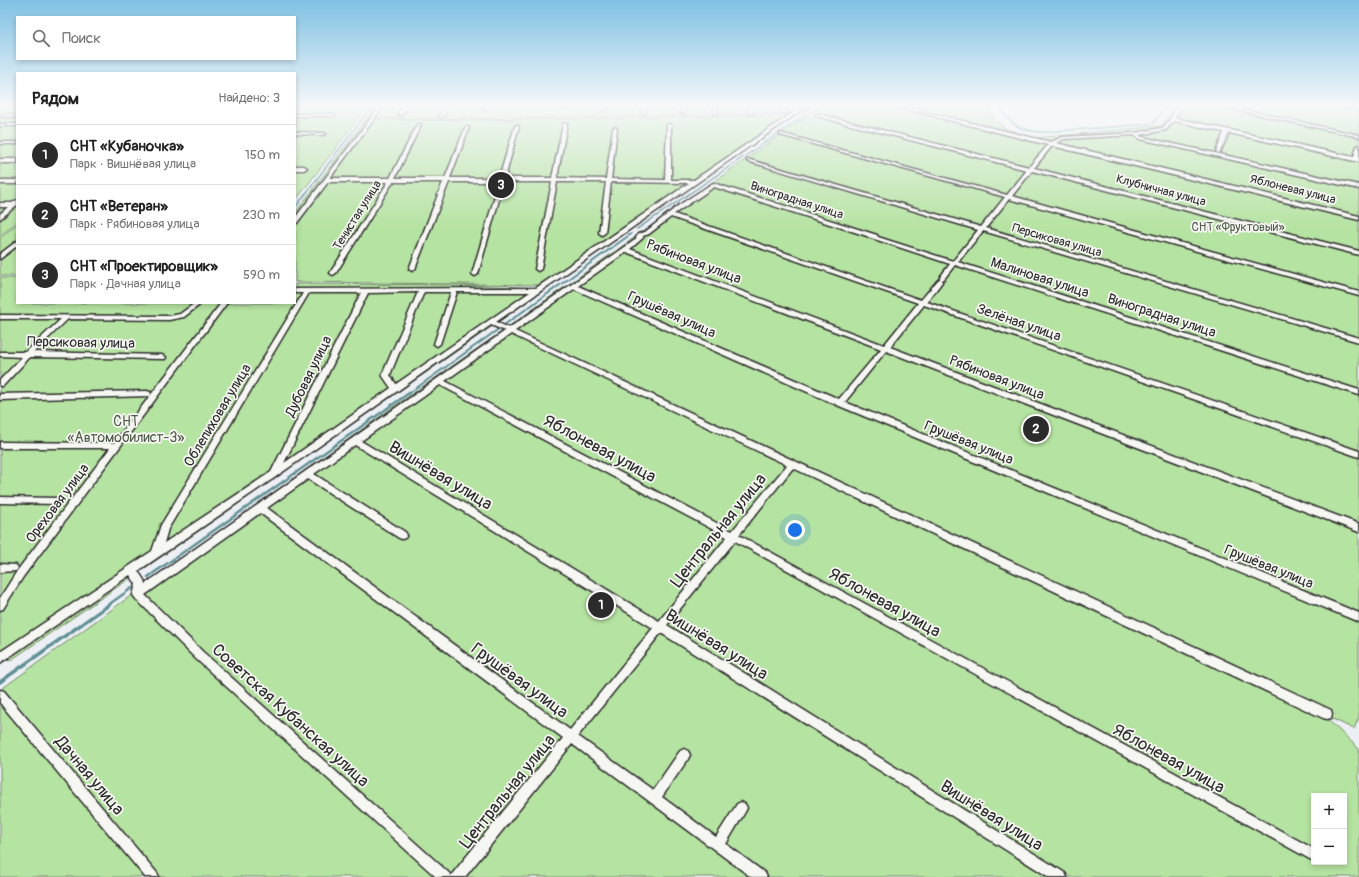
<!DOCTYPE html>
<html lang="ru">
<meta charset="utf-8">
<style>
body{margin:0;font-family:Pangolin,sans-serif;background:#f2f2f2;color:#222}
.controls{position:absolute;right:12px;bottom:12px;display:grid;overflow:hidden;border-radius:0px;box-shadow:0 2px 6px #0003}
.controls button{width:36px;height:36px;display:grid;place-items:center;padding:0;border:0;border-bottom:1px solid #e0e0e0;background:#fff;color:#222;font:20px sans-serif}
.you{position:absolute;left:795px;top:530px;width:14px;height:14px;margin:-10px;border:3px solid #fff;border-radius:50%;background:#1a73e8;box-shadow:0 0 0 6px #1a73e833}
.badge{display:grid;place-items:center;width:26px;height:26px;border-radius:50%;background:#2b2b2b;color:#fff;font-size:13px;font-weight:700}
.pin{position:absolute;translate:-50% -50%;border:2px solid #fff;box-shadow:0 1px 4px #0006}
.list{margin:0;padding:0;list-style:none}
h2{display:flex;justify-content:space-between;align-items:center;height:52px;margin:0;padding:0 16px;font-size:17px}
h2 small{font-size:13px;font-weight:400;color:#767676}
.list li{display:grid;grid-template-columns:26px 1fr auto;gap:12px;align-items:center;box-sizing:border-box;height:60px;padding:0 16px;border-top:1px solid #e0e0e0}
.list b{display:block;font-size:15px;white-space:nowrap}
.list p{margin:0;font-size:13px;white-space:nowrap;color:#767676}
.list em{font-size:13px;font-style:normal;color:#767676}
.icon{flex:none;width:22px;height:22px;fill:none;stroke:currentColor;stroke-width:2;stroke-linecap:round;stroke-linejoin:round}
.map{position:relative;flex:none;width:1359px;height:877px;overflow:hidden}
.search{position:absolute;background:#fff;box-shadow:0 2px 6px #0003;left:16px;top:16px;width:280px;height:44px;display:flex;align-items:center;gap:10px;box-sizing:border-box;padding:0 14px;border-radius:0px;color:#767676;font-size:15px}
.panel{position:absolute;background:#fff;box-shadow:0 2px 6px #0003;left:16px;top:72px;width:280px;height:232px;border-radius:0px}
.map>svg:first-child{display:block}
.green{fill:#b5e3a1;stroke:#708766;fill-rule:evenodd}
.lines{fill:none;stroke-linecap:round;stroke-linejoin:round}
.stream-far3{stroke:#609095;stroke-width:1.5}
.stream-far2{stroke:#609095;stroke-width:2}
.stream-far1{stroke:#609095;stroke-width:2.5}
.stream{stroke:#609095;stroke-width:3.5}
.minor-casing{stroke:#2b2b2b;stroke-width:3}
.minor{fill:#f6f6f2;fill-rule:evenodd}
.labels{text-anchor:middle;stroke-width:3.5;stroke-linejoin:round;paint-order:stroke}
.far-street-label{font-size:12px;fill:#2b2b2b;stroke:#f6f6f2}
.far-park-label{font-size:12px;fill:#4e5948;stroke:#f6f6f2}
.street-label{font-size:14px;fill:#2b2b2b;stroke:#f6f6f2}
.park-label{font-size:14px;fill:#4e5948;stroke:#f6f6f2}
.near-street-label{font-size:17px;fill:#2b2b2b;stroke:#f6f6f2}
</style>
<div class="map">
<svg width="1359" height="877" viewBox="0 0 1359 877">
<rect width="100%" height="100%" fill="#eceff4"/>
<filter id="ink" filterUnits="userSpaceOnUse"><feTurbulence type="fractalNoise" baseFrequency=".025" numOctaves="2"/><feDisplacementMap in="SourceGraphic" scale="8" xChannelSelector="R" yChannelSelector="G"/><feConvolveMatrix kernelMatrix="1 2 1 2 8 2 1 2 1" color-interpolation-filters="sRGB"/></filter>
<g filter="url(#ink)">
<g class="green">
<rect x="0" y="106" width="17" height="12"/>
<polygon points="295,106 368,106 295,201"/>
<polygon points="375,106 813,106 804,113 562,118 409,119 366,118"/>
<polygon points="821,106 987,106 996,121 1006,129 1035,138 1160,126 1167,119 1173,106 1359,106 1359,717 1354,729 791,466 505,329"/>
<polygon points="789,115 539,285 295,282 295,213 366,119 437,120 582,119"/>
<polygon points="0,119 17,119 17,222 0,236"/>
<polygon points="17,224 17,276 0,276 0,238"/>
<polygon points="0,278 17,278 17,303 295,303 295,284 458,285 547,288 228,511 11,660 0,657"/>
<path d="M504 330 794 469 1324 716 1359 749V877H0V690L393 407ZM1314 796H1344V862H1314Z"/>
</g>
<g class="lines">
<g class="stream-far3">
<path d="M998 106C1012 125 1019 131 1043 132L1153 124 1166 106"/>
<polyline points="295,208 372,106"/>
<polyline points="637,229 819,106"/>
</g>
<polyline class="stream-far2" points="408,394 631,234"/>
<g class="stream-far1">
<polyline points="148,577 409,393"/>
<polyline points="108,605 132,588"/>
</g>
<polyline class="stream" points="0,682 110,604"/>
<defs>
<g id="minor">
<path d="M380 106H384L330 178H390L417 125 419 124 421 125 395 178H445L465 128 467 127 469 128 450 178H499L515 126 517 125 519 126 505 178H552L563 124 565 123 567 124 557 178 606 179 613 128 615 127 617 128 611 179 665 180 667 125 669 124 671 125V180H694L803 106H808L496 322 509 328 635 240 638 234 645 232 679 205 713 183 877 235 878 237 953 261 978 230 747 161V159L981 227 1005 197 780 135V133L1007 195 1027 170 816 116V115L818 114 1029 167 1048 145 892 106H900L1051 142 1063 137 1135 133 1162 128 1168 122 1178 106H1182L1175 118 1354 157 1357 146 1359 145V162L1229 133 1220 152 1218 153 1216 152 1224 132 1174 121 1166 130 1139 135 1142 137 1359 185V189L1140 139 1134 135 1064 139 1056 143 1359 216V220L1052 146 1034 168 1359 251V255L1032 171 1012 196 1359 292V296L1009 199 986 228 1359 338V342L983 231 958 262 1359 390V395L955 265 944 279 942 280V282L927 302 1359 451V457L924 305 890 347 1359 524V532L886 351 845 402 1359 613V622L837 405 574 289 515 331 1331 710 1332 714 1331 718 1327 719 1323 718 793 468 739 535 1314 849 1315 862 735 541 667 625 1065 873 1067 877H1049L661 633 578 736 653 790 680 751 684 749 688 751 690 755 688 759 662 797 716 837 737 804 741 802 745 804 747 808 745 812 726 844 765 873 767 877H751L572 744 465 877H436L195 658 135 598 133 595 136 584 130 575 0 663V652L152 551 161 525 303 293H295V289L536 288 689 183 611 182 605 233 602 235 599 233 606 182H557L541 269 538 271 535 269 552 182H504L478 274 475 276 472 274 499 182H449L415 269 412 271 409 269 443 182H393L336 273 333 275 331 274 330 273 388 182H328L297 223 295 224V218ZM714 187 867 236 868 237 950 264 940 277V279L938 280 921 300 674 214ZM671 217 918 303 884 345 630 249 643 238V236L649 234ZM626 252 881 349 839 399 578 286ZM418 292 382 375 391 388 284 463 368 293ZM424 292H451L434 344 437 346 440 344 457 292H530L396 384 390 375ZM309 293H361L271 472 164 543 168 529ZM491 325 505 331 145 584 144 580 138 571 277 476ZM511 334 787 465 732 531 445 381ZM440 385 727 537 659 621 361 441ZM355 445 653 628 570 730 267 508 308 479 399 538 402 539 405 538 407 535 405 532 314 474ZM260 513 563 738 453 873 451 876 449 873 203 652 145 595Z"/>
<polygon points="403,106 407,106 402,115 398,115 398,114"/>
<polygon points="444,106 448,106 443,117 439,117"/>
<polygon points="484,106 488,106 487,110 483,110"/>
<polygon points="563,106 567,106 564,109 562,108"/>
<polygon points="602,106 606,106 605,111 601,110"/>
<polygon points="642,106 646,106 645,114 641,113"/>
<polygon points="681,106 685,106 684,114 680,113"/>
<polygon points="713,106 717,106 718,114 714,113"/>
<polygon points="748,106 752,106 753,113 749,113"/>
<polygon points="780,106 784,106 786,113 782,113"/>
<polygon points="1219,106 1228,106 1359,135 1359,137"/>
<polygon points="1344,106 1359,108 1359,110 1344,107"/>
<polygon points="0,114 17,115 17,117 0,116"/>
<polygon points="295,114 333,114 335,115 333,116 295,116"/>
<rect x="0" y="124" width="17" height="2"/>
<polygon points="295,132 324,133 326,134 324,135 295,134"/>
<rect x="0" y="142" width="17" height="2"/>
<rect x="0" y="159" width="17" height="4"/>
<polygon points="295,166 304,166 307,168 304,170 295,170"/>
<rect x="0" y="180" width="17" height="4"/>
<polygon points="17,200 17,205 0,219 0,214 8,207 0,207 0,203 12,203"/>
<polygon points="17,241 17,246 0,259 0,254"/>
<polygon points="195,303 202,303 184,317 169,320 68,319 34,352 162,355 166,357 165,359 30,357 3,386 0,386 0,380 22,357 0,356 0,352 26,352 61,319 0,319 0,315 169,316 180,314"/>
<polygon points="221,303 227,303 23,577 3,609 0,610 0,598 17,571 110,448 0,448 0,442 114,443"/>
<polygon points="147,391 150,392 151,394 150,396 0,400 0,394"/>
<polygon points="0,497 58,498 61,499 62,501 61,503 58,504 0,503"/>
<polygon points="0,564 16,565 18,568 16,571 0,572"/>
<polygon points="0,690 4,691 157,873 159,877 145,877 0,703"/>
</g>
</defs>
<use href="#minor" class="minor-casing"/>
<use href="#minor" class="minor"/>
</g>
</g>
<linearGradient id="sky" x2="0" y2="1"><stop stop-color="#7fc1e3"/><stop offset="0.46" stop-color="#f6f8fa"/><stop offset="1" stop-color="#f6f8fa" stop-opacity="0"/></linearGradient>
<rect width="1359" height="229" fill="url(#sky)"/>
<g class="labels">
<g class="far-street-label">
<text transform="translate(1293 189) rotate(14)" y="4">Яблоневая улица</text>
<text transform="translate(1161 190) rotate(15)" y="4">Клубничная улица</text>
<text transform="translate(797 200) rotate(18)" y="4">Виноградная улица</text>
<text transform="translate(357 215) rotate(-58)" y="4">Тенистая улица</text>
<text transform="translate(1057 240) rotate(16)" y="4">Персиковая улица</text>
</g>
<g class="far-park-label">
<text x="1238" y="231">СНТ «Фруктовый»</text>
</g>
<g class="street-label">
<text transform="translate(694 261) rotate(21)" y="5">Рябиновая улица</text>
<text transform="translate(1040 277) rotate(18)" y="5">Малиновая улица</text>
<text transform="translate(672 314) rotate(24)" y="5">Грушёвая улица</text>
<text transform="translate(1162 315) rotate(18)" y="5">Виноградная улица</text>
<text transform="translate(1019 322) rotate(19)" y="5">Зелёная улица</text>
<text transform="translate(81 342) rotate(1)" y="5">Персиковая улица</text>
<text transform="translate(308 376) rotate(-64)" y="5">Дубовая улица</text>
<text transform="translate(997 377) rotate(21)" y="5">Рябиновая улица</text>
<text transform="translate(217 415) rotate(-59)" y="5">Облепиховая улица</text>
<text transform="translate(969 442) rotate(22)" y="5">Грушёвая улица</text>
<text transform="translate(57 503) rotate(-53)" y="5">Ореховая улица</text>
<text transform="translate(1269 566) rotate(22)" y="5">Грушёвая улица</text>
</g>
<g class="park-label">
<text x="126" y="426">СНТ<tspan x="126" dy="16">«Автомобилист-3»</tspan></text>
</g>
<g class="near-street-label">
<text transform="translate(600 448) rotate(28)" y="6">Яблоневая улица</text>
<text transform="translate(441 475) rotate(31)" y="6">Вишнёвая улица</text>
<text transform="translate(718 530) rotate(-51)" y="6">Центральная улица</text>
<text transform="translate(885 602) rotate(29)" y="6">Яблоневая улица</text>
<text transform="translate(717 644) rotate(32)" y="6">Вишнёвая улица</text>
<text transform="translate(520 680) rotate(36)" y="6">Грушёвая улица</text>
<text transform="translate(291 715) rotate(42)" y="6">Советская Кубанская улица</text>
<text transform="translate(1169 758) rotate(29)" y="6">Яблоневая улица</text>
<text transform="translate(90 775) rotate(50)" y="6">Дачная улица</text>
<text transform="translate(507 791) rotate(-51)" y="6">Центральная улица</text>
<text transform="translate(992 815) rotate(32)" y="6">Вишнёвая улица</text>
</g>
</g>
</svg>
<div class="controls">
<button>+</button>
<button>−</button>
</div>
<div class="you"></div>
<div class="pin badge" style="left:601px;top:605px">1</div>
<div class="pin badge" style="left:1036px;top:429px">2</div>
<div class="pin badge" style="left:501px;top:185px">3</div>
<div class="search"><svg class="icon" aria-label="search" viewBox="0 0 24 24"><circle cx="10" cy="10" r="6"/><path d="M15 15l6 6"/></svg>Поиск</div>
<section class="panel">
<h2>Рядом<small>Найдено: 3</small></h2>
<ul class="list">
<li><span class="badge">1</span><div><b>СНТ «Кубаночка»</b><p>Парк · Вишнёвая улица</p></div><em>150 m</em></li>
<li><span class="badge">2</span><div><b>СНТ «Ветеран»</b><p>Парк · Рябиновая улица</p></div><em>230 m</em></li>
<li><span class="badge">3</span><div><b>СНТ «Проектировщик»</b><p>Парк · Дачная улица</p></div><em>590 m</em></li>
</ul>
</section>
</div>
